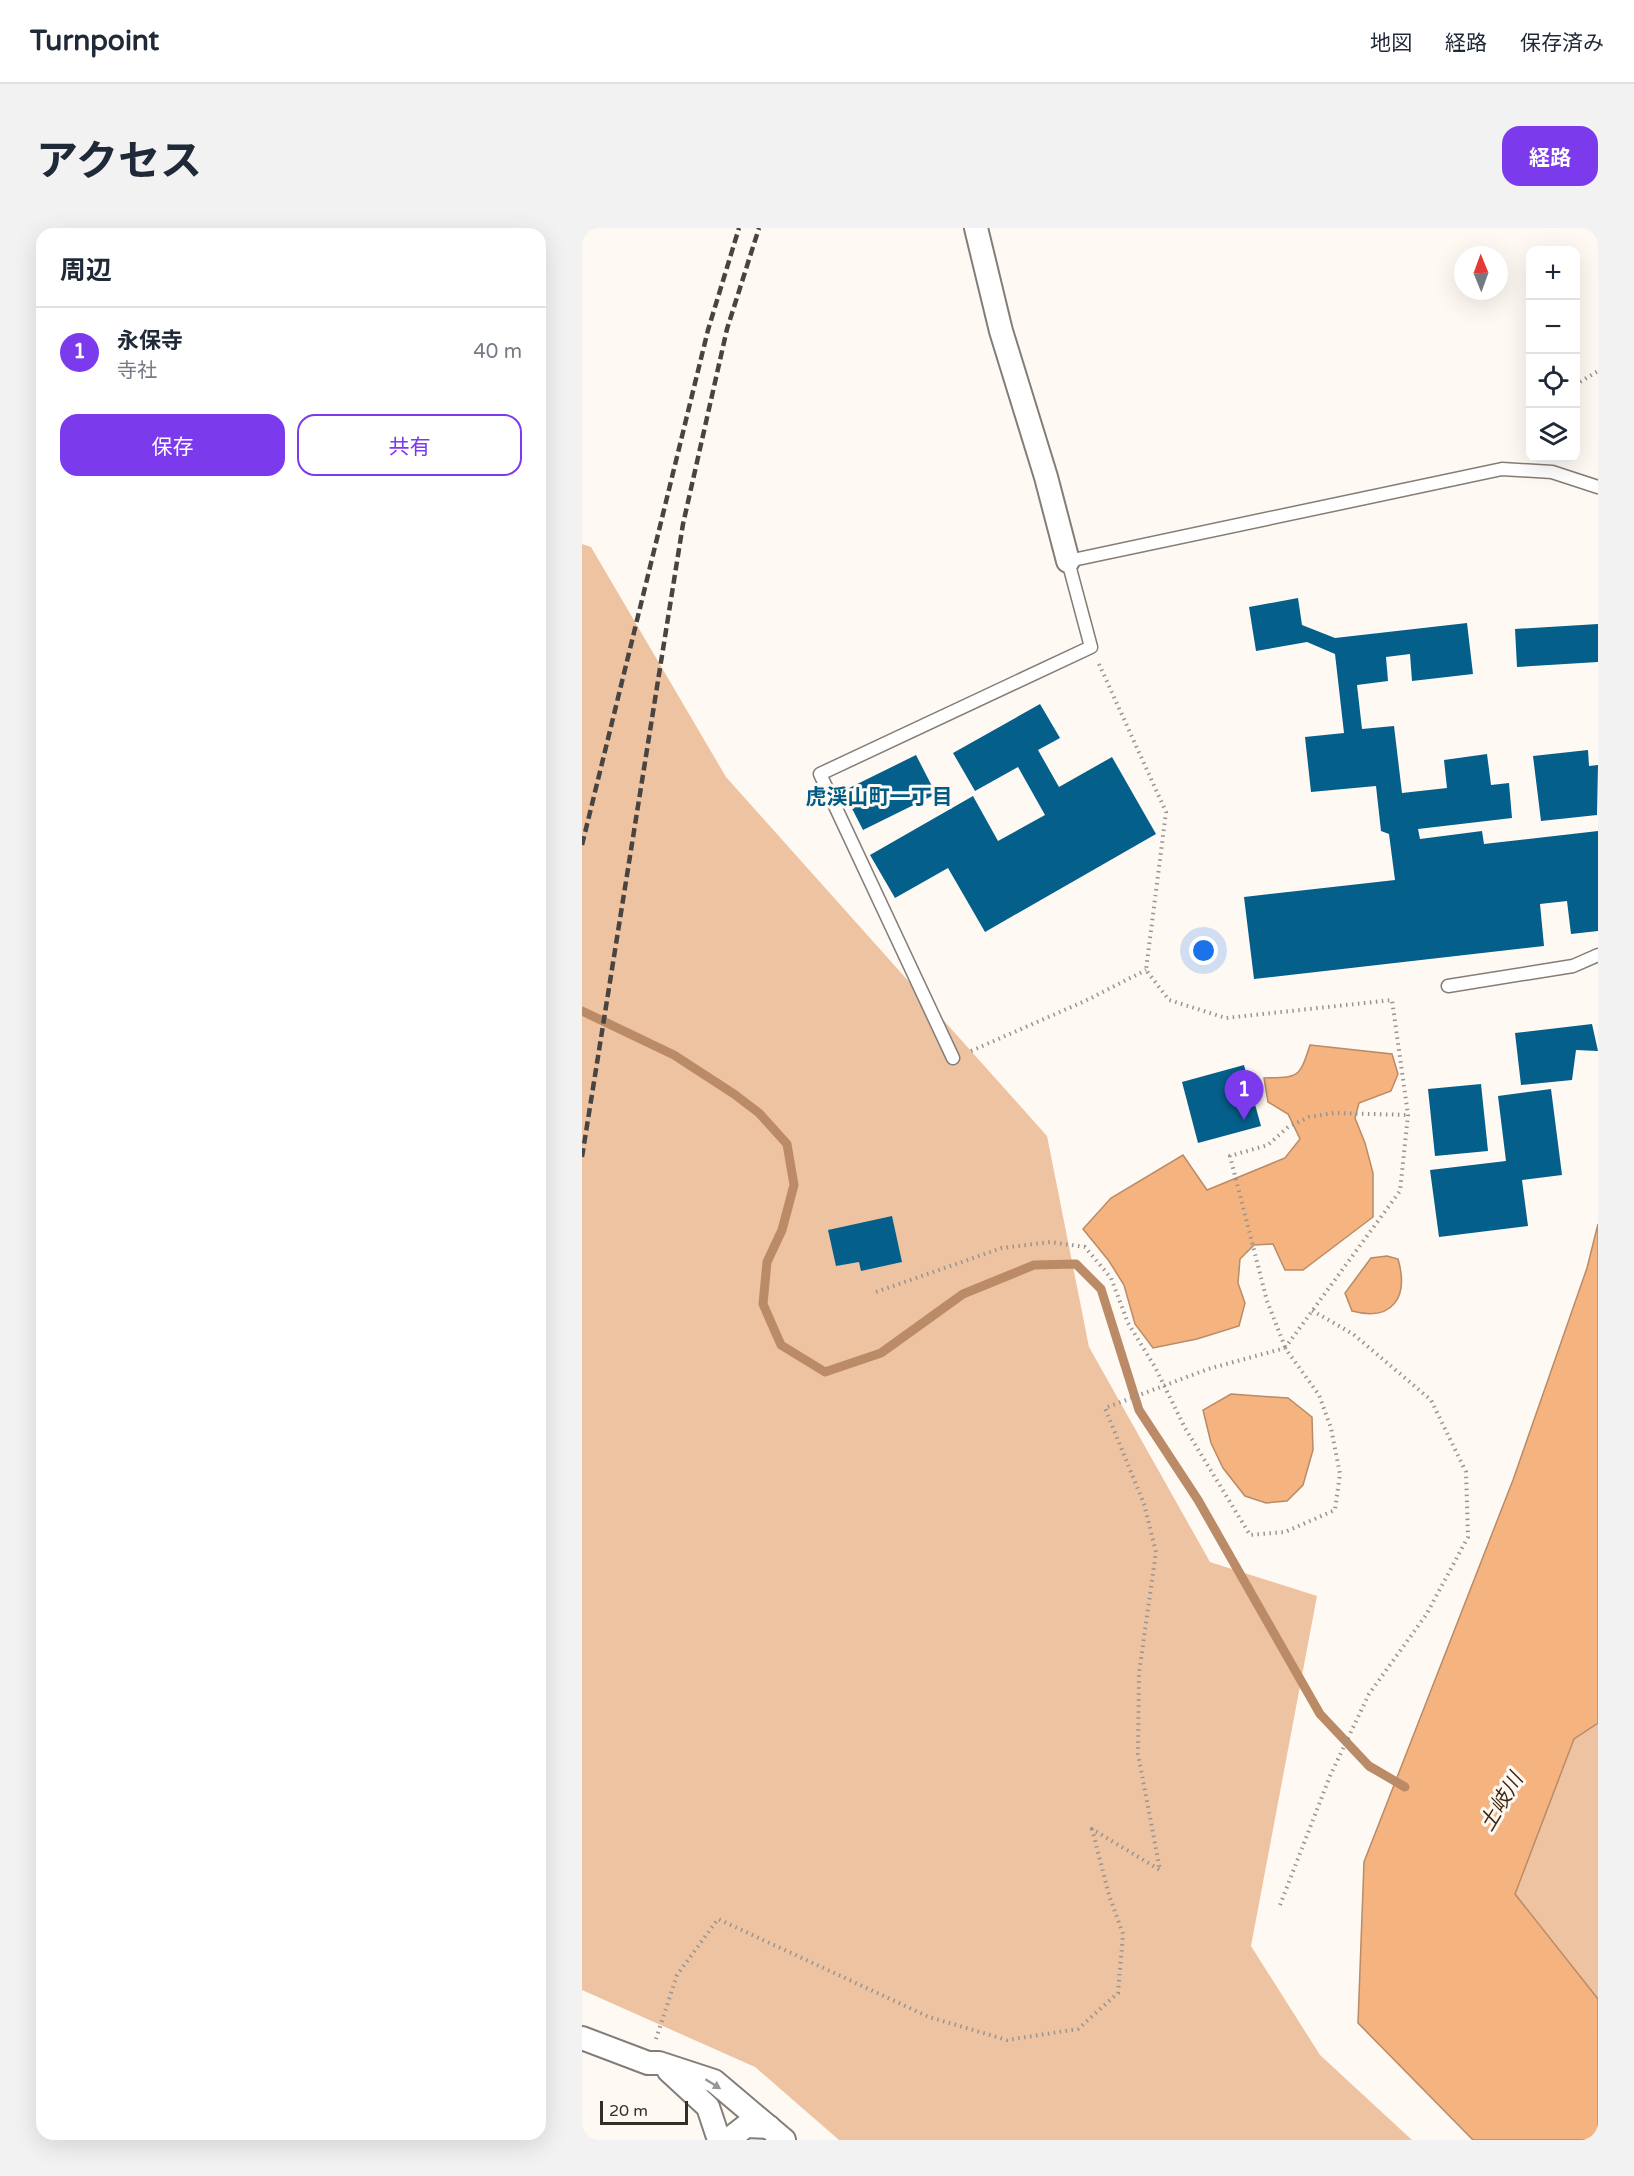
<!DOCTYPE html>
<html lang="ja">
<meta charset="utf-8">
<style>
body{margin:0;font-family:"Varela Round","Noto Sans JP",sans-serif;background:#f2f2f3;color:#1f2937}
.controls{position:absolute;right:18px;top:18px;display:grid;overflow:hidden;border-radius:12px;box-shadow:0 6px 24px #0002}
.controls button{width:54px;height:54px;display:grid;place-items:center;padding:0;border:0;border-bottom:2px solid #e0e1e3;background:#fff;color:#1f2937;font:30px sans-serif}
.compass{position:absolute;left:872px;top:18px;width:54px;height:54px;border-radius:50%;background:#fff;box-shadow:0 6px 24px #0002;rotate:359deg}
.scale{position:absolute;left:18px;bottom:15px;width:88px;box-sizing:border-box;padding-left:6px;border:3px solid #312f2c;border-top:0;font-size:16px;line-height:21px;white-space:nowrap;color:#312f2c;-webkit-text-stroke:4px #fff9f4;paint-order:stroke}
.you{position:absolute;left:622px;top:723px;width:21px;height:21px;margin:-15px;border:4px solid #fff;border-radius:50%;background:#1a73e8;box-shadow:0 0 0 9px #1a73e833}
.badge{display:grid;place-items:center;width:39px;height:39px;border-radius:50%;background:#7c3aed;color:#fff;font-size:20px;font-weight:700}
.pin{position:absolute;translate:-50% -50px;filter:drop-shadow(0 2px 3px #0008)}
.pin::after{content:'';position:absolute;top:32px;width:21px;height:18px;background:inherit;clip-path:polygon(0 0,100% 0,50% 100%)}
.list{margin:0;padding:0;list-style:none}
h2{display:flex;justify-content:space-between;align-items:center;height:78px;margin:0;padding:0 24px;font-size:26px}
h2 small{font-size:20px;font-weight:400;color:#747a83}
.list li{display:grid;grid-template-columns:39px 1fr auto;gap:18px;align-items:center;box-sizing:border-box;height:90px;padding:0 24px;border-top:2px solid #e0e1e3}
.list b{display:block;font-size:22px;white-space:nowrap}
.list p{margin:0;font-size:20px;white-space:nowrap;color:#747a83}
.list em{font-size:20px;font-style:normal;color:#747a83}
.actions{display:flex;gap:12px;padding:18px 24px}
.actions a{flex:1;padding:14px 0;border:2px solid #7c3aed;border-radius:18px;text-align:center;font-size:21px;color:#7c3aed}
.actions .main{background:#7c3aed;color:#fff}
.icon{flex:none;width:33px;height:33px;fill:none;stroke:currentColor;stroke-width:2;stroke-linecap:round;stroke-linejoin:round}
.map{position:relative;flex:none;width:1016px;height:1912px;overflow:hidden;border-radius:18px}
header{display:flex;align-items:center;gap:36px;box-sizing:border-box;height:84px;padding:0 30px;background:#fff;border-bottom:2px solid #e0e1e3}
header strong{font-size:28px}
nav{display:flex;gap:33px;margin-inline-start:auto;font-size:21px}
.intro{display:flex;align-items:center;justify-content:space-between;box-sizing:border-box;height:144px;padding:0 36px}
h1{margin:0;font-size:42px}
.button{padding:15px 27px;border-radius:18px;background:#7c3aed;color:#fff;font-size:21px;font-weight:700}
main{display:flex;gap:36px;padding:0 36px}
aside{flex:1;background:#fff;border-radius:18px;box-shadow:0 6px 24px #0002}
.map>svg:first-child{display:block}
.green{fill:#eec3a2}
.water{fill:#f4b37f;stroke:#ba8b66;stroke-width:1.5}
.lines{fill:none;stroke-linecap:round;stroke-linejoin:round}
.stream{stroke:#ba8b66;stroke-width:9}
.building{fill:#055f8b}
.lane-casing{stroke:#837d78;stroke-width:15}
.street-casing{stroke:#837d78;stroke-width:26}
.path{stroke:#989490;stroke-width:4;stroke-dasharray:1.5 4.5;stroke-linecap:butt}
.lane{stroke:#fff;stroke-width:12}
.street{stroke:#fff;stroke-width:22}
.rail{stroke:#474441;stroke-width:4.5;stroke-dasharray:9 4.5;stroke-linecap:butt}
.oneway{fill:#989796}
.labels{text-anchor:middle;stroke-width:6;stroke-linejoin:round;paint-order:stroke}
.neighbourhood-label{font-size:21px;font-weight:bold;fill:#005b85;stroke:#fff9f4}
.water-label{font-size:21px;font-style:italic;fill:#412610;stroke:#fff9f4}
</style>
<header>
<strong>Turnpoint</strong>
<nav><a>地図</a><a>経路</a><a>保存済み</a></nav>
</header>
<div class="intro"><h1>アクセス</h1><a class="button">経路</a></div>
<main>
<aside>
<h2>周辺<small></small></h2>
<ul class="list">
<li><span class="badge">1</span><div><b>永保寺</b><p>寺社</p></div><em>40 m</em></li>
</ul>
<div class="actions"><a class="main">保存</a><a>共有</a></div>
</aside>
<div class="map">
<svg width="1016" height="1912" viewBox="0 0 1016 1912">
<rect width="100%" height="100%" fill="#fff9f4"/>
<g class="green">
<polygon points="0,316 9,319 144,549 465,908 507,1119 628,1334 735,1368 669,1718 738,1827 830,1912 257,1912 173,1839 0,1762"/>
<polygon points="1016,1495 1016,1771 933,1666 992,1511"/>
</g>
<g class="water">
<path d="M728 817 810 826 816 846 809 863 777 875 773 890 783 915 791 945V989L721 1042H703L691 1016 672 1017 658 1031 656 1055 663 1075 657 1098 615 1111 571 1120 553 1096 542 1057 527 1033 501 1001 529 970 601 927 625 962 703 930 718 911 706 886 686 874 682 850C717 849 717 851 728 817Z"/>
<polygon points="1016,996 1016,1495 992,1511 933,1666 1016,1771 1016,1912 891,1912 776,1795 782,1634 931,1252 1005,1040"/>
<path d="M805 1028 816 1031C827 1069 811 1094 770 1083L763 1065 789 1030Z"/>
<polygon points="649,1166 706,1170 730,1189 731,1222 721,1257 705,1273 684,1275 663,1268 641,1240 629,1215 621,1182"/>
</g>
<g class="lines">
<polyline class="stream" points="0,783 92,827 152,866 177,885 205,916 212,957 200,1002 185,1034 181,1076 199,1117 243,1144 299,1125 381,1066 452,1037 494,1036 519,1061 557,1182 616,1272 738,1486 787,1538 823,1559"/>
</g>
<g class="building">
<polygon points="716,370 720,397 753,410 885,395 891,446 830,453 828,426 804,429 806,453 775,457 780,501 812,498 820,565 865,560 862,532 905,526 909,557 927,555 930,590 836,601 838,611 900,603 902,616 1016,603 1016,703 989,706 985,673 958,676 962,718 672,751 662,669 813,652 807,606 799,603 794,558 729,564 723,509 762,505 753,426 725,414 674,423 667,379"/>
<polygon points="1016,396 1016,434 935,439 933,401"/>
<polygon points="458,476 478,510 456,522 477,559 530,529 574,606 403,704 366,640 313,670 288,627 391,568 416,613 463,587 436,539 393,563 371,525"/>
<polygon points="1006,522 1007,538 1016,537 1015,587 959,593 951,528"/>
<polygon points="334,527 354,566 281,602 261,563"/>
<polygon points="1010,796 1016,823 994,822 990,852 939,857 933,805"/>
<polygon points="662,837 679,898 616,915 600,854"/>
<polygon points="899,856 906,923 853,928 846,861"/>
<polygon points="969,861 980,947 940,952 946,998 857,1009 848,942 924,933 916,868"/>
<polygon points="310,988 320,1034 279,1043 277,1034 254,1038 246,1002"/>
</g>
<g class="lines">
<defs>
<g id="lane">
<polyline points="866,758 991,738 1016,727"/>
<polyline points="371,830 238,546 509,419 486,333 920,241 970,244 1016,259"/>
</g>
<g id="street">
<polyline points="394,0 419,103 464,249 486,333"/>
<polyline points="0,1810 66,1835 77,1835 132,1853 202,1912"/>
<polyline points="87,1843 126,1879 137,1912"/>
<polyline points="146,1912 164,1898 187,1899"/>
</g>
</defs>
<use href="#lane" class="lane-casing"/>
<use href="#street" class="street-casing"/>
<g class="path">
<polyline points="993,157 1016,143"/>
<polyline points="517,436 584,584 564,742 587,772 644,790 810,772 826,887 818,963 703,1120"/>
<polyline points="389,823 503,773 564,742"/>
<polyline points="703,1119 685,1073 648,928 686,917 706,899 727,889 752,885 826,887"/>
<polyline points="698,1677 748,1548 787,1466 844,1387 886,1309 884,1244 849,1172 771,1106 729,1082"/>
<polyline points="74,1811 95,1747 136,1691 347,1789 425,1812 496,1801 536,1765 541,1706 527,1667 510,1601 578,1642 556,1526 557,1445 574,1324 562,1276 523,1180 626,1141 703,1120 737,1167 749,1200 758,1246 753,1282 703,1304 668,1307 603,1200 573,1139 546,1095 529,1050 503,1019 468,1014 420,1020 291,1065"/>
</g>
<use href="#lane" class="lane"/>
<use href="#street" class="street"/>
<g class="rail">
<polyline points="0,617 126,102 157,0"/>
<polyline points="0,929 101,296 145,101 177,0"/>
</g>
</g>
<defs><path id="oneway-solid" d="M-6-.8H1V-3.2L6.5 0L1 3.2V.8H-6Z" transform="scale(1.5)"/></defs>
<use class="oneway" href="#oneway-solid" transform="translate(131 1856) rotate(32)"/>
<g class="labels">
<g class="neighbourhood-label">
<text x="297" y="576">虎渓山町一丁目</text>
</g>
<g class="water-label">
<text transform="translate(919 1574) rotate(-59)" y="7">土岐川</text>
</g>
</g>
</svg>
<div class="controls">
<button>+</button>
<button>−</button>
<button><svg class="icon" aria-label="locate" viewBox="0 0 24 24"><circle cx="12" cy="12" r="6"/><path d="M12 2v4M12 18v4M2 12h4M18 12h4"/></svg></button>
<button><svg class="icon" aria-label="layers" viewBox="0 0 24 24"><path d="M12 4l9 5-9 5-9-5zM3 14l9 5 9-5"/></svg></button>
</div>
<svg class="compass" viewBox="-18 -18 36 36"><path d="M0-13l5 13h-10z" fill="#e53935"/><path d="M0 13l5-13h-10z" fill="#747a83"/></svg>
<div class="scale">20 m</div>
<div class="you"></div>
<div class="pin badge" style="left:662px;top:892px">1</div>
</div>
</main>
